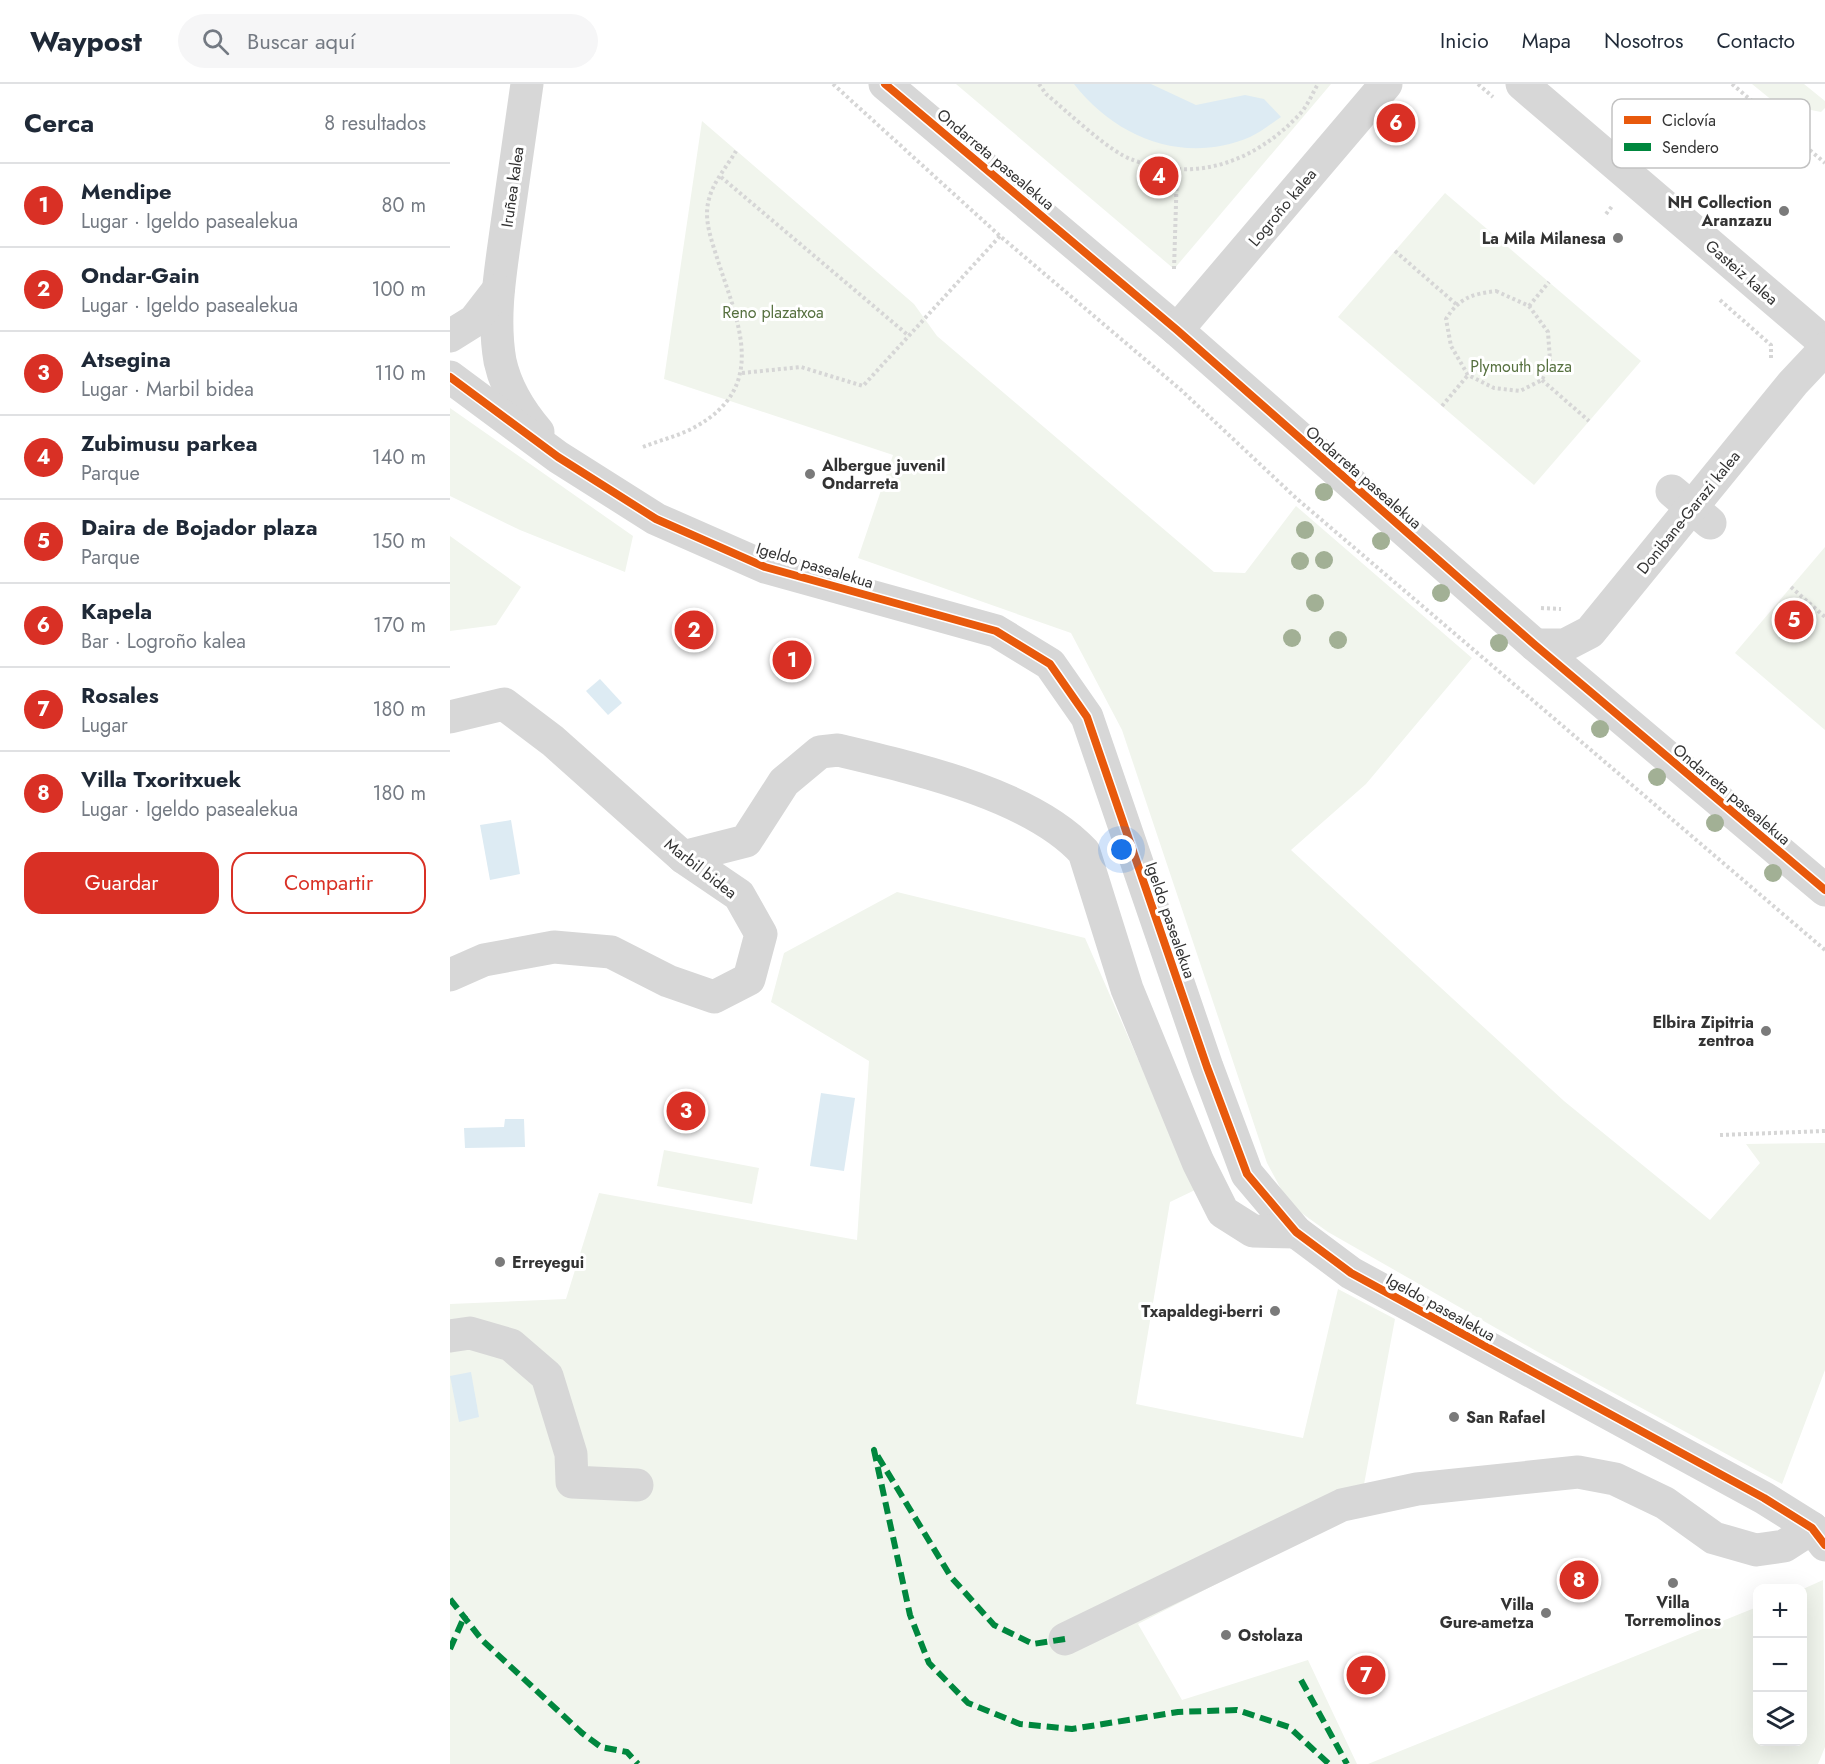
<!DOCTYPE html>
<html lang="es">
<meta charset="utf-8">
<style>
body{margin:0;font-family:Jost,sans-serif;background:#f6f6f7;color:#1f2937}
.controls{position:absolute;right:18px;bottom:18px;display:grid;overflow:hidden;border-radius:12px;box-shadow:0 6px 24px #0002}
.controls button{width:54px;height:54px;display:grid;place-items:center;padding:0;border:0;border-bottom:2px solid #e0e1e3;background:#fff;color:#1f2937;font:30px sans-serif}
.you{position:absolute;left:672px;top:766px;width:21px;height:21px;margin:-15px;border:4px solid #fff;border-radius:50%;background:#1a73e8;box-shadow:0 0 0 9px #1a73e833}
.badge{display:grid;place-items:center;width:39px;height:39px;border-radius:50%;background:#d93025;color:#fff;font-size:20px;font-weight:700}
.pin{position:absolute;translate:-50% -50%;border:3px solid #fff;box-shadow:0 2px 6px #0006}
.list{margin:0;padding:0;list-style:none}
h2{display:flex;justify-content:space-between;align-items:center;height:78px;margin:0;padding:0 24px;font-size:26px}
h2 small{font-size:20px;font-weight:400;color:#747a83}
.list li{display:grid;grid-template-columns:39px 1fr auto;gap:18px;align-items:center;box-sizing:border-box;height:84px;padding:0 24px;border-top:2px solid #e0e1e3}
.list b{display:block;font-size:22px;white-space:nowrap}
.list p{margin:0;font-size:20px;white-space:nowrap;color:#747a83}
.list em{font-size:20px;font-style:normal;color:#747a83}
.actions{display:flex;gap:12px;padding:18px 24px}
.actions a{flex:1;padding:14px 0;border:2px solid #d93025;border-radius:18px;text-align:center;font-size:21px;color:#d93025}
.actions .main{background:#d93025;color:#fff}
.icon{flex:none;width:33px;height:33px;fill:none;stroke:currentColor;stroke-width:2;stroke-linecap:round;stroke-linejoin:round}
.map{position:relative;flex:none;width:1375px;height:1680px;overflow:hidden}
header{display:flex;align-items:center;gap:36px;box-sizing:border-box;height:84px;padding:0 30px;background:#fff;border-bottom:2px solid #e0e1e3}
header strong{font-size:28px}
nav{display:flex;gap:33px;margin-inline-start:auto;font-size:21px}
.search{width:420px;height:54px;background:#f6f6f7;display:flex;align-items:center;gap:15px;box-sizing:border-box;padding:0 21px;border-radius:33px;color:#747a83;font-size:22px}
main{display:flex}
aside{flex:1;background:#fff}
.map>svg:first-child{display:block}
.green{fill:#f1f5ed}
.water{fill:#ddebf3}
.lines{fill:none;stroke-linecap:round;stroke-linejoin:round}
.path{stroke:#d6d6d6;stroke-width:4;stroke-dasharray:3 3;stroke-linecap:butt}
.minor{stroke:#d7d7d7;stroke-width:33}
.quiet{stroke:#00873e;stroke-width:6;stroke-dasharray:12 6;stroke-linecap:butt}
.cycleway-casing{stroke:#fff;stroke-width:11}
.cycleway{stroke:#e8590c;stroke-width:8}
.tree{fill:#a2b095}
.poi-dot{fill:#7a7a7a;stroke:#fff;stroke-width:2}
.labels{text-anchor:middle;stroke-width:6;stroke-linejoin:round;paint-order:stroke}
.street-label{font-size:16px;fill:#333;stroke:#fff}
.poi-label{font-size:16px;font-weight:bold;fill:#333;stroke:#fff;text-anchor:end}
.park-label{font-size:16px;fill:#56703f;stroke:#fff}
.key{fill:#fff;stroke:#c2c2c2;stroke-width:1.5}
.key-label{font-size:16px;fill:#333}
</style>
<header>
<strong>Waypost</strong>
<div class="search"><svg class="icon" aria-label="search" viewBox="0 0 24 24"><circle cx="10" cy="10" r="6"/><path d="M15 15l6 6"/></svg>Buscar aquí</div>
<nav><a>Inicio</a><a>Mapa</a><a>Nosotros</a><a>Contacto</a></nav>
</header>
<main>
<aside>
<h2>Cerca<small>8 resultados</small></h2>
<ul class="list">
<li><span class="badge">1</span><div><b>Mendipe</b><p>Lugar · Igeldo pasealekua</p></div><em>80 m</em></li>
<li><span class="badge">2</span><div><b>Ondar-Gain</b><p>Lugar · Igeldo pasealekua</p></div><em>100 m</em></li>
<li><span class="badge">3</span><div><b>Atsegina</b><p>Lugar · Marbil bidea</p></div><em>110 m</em></li>
<li><span class="badge">4</span><div><b>Zubimusu parkea</b><p>Parque</p></div><em>140 m</em></li>
<li><span class="badge">5</span><div><b>Daira de Bojador plaza</b><p>Parque</p></div><em>150 m</em></li>
<li><span class="badge">6</span><div><b>Kapela</b><p>Bar · Logroño kalea</p></div><em>170 m</em></li>
<li><span class="badge">7</span><div><b>Rosales</b><p>Lugar</p></div><em>180 m</em></li>
<li><span class="badge">8</span><div><b>Villa Txoritxuek</b><p>Lugar · Igeldo pasealekua</p></div><em>180 m</em></li>
</ul>
<div class="actions"><a class="main">Guardar</a><a>Compartir</a></div>
</aside>
<div class="map">
<svg width="1375" height="1680" viewBox="0 0 1375 1680">
<rect width="100%" height="100%" fill="#fff"/>
<g class="green">
<polygon points="506,0 881,0 724,185"/>
<polygon points="1302,0 1354,0 1375,17 1375,24 1371,28 1351,24 1340,31"/>
<polygon points="252,37 464,220 487,252 764,488 795,489 846,422 1022,574 916,700 841,766 1114,1017 1260,1136 1310,1079 1296,1060 1375,1059 1375,1286 1332,1400 1088,1268 878,1148 839,1120 817,1079 672,646 621,549 408,474 443,371 214,295"/>
<polygon points="995,109 1191,277 1084,401 888,233"/>
<polygon points="0,324 183,452 175,488 70,446 0,412"/>
<polygon points="0,452 71,503 46,541 0,547"/>
<polygon points="1375,463 1375,646 1285,569"/>
<polygon points="447,808 635,854 745,1106 720,1118 686,1320 853,1354 888,1205 945,1235 909,1427 688,1540 732,1616 858,1576 907,1680 0,1680 0,1220 116,1215 149,1109 407,1156 419,977 321,918 334,869"/>
<polygon points="214,1066 309,1084 302,1120 207,1102"/>
<polygon points="1373,1496 1375,1663 1368,1680 918,1680 1307,1523 1308,1658 1352,1658 1353,1505"/>
</g>
<g class="water">
<path d="M624 0H701L746 21 795 11 814 15 831 33C822 39 811 48 800 53 734 81 666 54 624 0Z"/>
<polygon points="150,595 172,619 158,631 136,607"/>
<polygon points="61,736 70,790 40,796 30,741"/>
<polygon points="371,1009 405,1014 394,1087 360,1082"/>
<polygon points="55,1035 74,1035 75,1063 15,1064 14,1044 54,1043"/>
<polygon points="21,1288 29,1333 9,1338 0,1292"/>
</g>
<g class="lines">
<g class="path">
<polyline points="383,0 550,152 731,306 846,414 1375,866"/>
<path d="M589 0 596 10C617 27 659 68 683 76 746 99 804 78 849 31 857 23 862 10 868 0"/>
<polyline points="1028,0 1043,13"/>
<polyline points="1282,0 1375,79"/>
<polyline points="271,93 459,252"/>
<polyline points="1156,130 1163,121"/>
<polyline points="945,167 1006,220"/>
<polyline points="724,185 727,87"/>
<path d="M1046 207 1079 222 1098 248 1100 276 1092 296 1070 307 1044 304 1018 291 1001 262 996 235C1009 214 1022 210 1046 207Z"/>
<polyline points="1270,216 1321,261 1321,275"/>
<polyline points="1079,222 1099,198"/>
<polyline points="292,289 351,283 413,302 550,152"/>
<polyline points="1092,296 1139,337"/>
<polyline points="992,322 1018,291"/>
<path d="M193 363C210 356 229 352 245 343 318 303 289 241 268 177 262 157 253 136 259 115 263 98 278 81 286 67"/>
<polyline points="1341,503 1375,533"/>
<polyline points="1091,524 1111,525"/>
<polyline points="1270,1051 1375,1047"/>
</g>
<g class="minor">
<path d="M77 0C70 47 64 94 57 140 51 185 42 231 50 277 56 305 70 327 88 348"/>
<polyline points="435,0 727,246 1085,561 1375,806"/>
<polyline points="1072,0 1375,259"/>
<polyline points="727,246 936,0"/>
<polyline points="0,252 24,237 48,206"/>
<polyline points="0,293 108,373 206,435 315,483 546,547 600,580 637,633 757,983 797,1090 846,1148 901,1189 1314,1414 1362,1444 1375,1461"/>
<polyline points="1222,407 1260,439"/>
<polyline points="1085,561 1115,561 1140,548 1343,299 1375,265"/>
<polyline points="0,633 54,620 103,657 233,773 289,811 311,850 299,895 264,913 218,897 161,868 104,863 34,876 0,891"/>
<path d="M233 773 296 757 334 698 370 668 388 666C463 684 581 710 634 768L677 905 748 1078 773 1128 803 1147 846 1148"/>
<polyline points="0,1252 20,1249 61,1261 97,1292 121,1370 122,1398 187,1401"/>
<polyline points="615,1555 892,1421 967,1405 1128,1388 1165,1395 1215,1419 1264,1454 1306,1466 1334,1462 1362,1444"/>
</g>
<g class="quiet">
<polyline points="0,1515 32,1556 132,1649 151,1663 177,1668 188,1680"/>
<polyline points="615,1555 583,1560 544,1541 501,1493 424,1366 460,1531 479,1579 518,1619 570,1640 622,1645 728,1628 787,1626 839,1643 879,1680"/>
<polyline points="0,1565 15,1531"/>
<polyline points="851,1596 897,1680"/>
</g>
<defs>
<g id="cycleway">
<polyline points="435,0 727,246 1085,561 1375,806"/>
<polyline points="0,293 108,373 206,435 315,483 546,547 600,580 637,633 757,983 797,1090 846,1148 901,1189 1314,1414 1362,1444 1375,1461"/>
</g>
</defs>
<use href="#cycleway" class="cycleway-casing"/>
<use href="#cycleway" class="cycleway"/>
</g>
<g class="tree">
<circle cx="874" cy="408" r="9"/>
<circle cx="855" cy="446" r="9"/>
<circle cx="931" cy="457" r="9"/>
<circle cx="874" cy="476" r="9"/>
<circle cx="850" cy="477" r="9"/>
<circle cx="991" cy="509" r="9"/>
<circle cx="865" cy="519" r="9"/>
<circle cx="842" cy="554" r="9"/>
<circle cx="888" cy="556" r="9"/>
<circle cx="1049" cy="559" r="9"/>
<circle cx="1150" cy="645" r="9"/>
<circle cx="1207" cy="693" r="9"/>
<circle cx="1265" cy="739" r="9"/>
<circle cx="1323" cy="789" r="9"/>
</g>
<g class="poi-dot">
<circle cx="1334" cy="127" r="6"/>
<circle cx="1168" cy="154" r="6"/>
<circle cx="360" cy="390" r="6"/>
<circle cx="1316" cy="947" r="6"/>
<circle cx="50" cy="1178" r="6"/>
<circle cx="825" cy="1227" r="6"/>
<circle cx="1004" cy="1333" r="6"/>
<circle cx="1223" cy="1499" r="6"/>
<circle cx="1096" cy="1529" r="6"/>
<circle cx="776" cy="1551" r="6"/>
</g>
<g class="labels">
<g class="street-label">
<text transform="translate(546 75) rotate(40)" y="6">Ondarreta pasealekua</text>
<text transform="translate(62 103) rotate(-82)" y="6">Iruñea kalea</text>
<text transform="translate(832 123) rotate(-50)" y="6">Logroño kalea</text>
<text transform="translate(1292 188) rotate(41)" y="6">Gasteiz kalea</text>
<text transform="translate(914 393) rotate(41)" y="6">Ondarreta pasealekua</text>
<text transform="translate(1238 428) rotate(-51)" y="6">Donibane-Garazi kalea</text>
<text transform="translate(365 481) rotate(17)" y="6">Igeldo pasealekua</text>
<text transform="translate(1282 710) rotate(40)" y="6">Ondarreta pasealekua</text>
<text transform="translate(251 784) rotate(38)" y="6">Marbil bidea</text>
<text transform="translate(721 836) rotate(71)" y="6">Igeldo pasealekua</text>
<text transform="translate(991 1223) rotate(29)" y="6">Igeldo pasealekua</text>
</g>
<g class="poi-label">
<text x="1322" y="124">NH Collection<tspan x="1322" dy="18">Aranzazu</tspan></text>
<text x="1156" y="160">La Mila Milanesa</text>
<text x="372" y="387" text-anchor="start">Albergue juvenil<tspan x="372" dy="18">Ondarreta</tspan></text>
<text x="1304" y="944">Elbira Zipitria<tspan x="1304" dy="18">zentroa</tspan></text>
<text x="62" y="1184" text-anchor="start">Erreyegui</text>
<text x="813" y="1233">Txapaldegi-berri</text>
<text x="1016" y="1339" text-anchor="start">San Rafael</text>
<text x="1223" y="1524" text-anchor="middle">Villa<tspan x="1223" dy="18">Torremolinos</tspan></text>
<text x="1084" y="1526">Villa<tspan x="1084" dy="18">Gure-ametza</tspan></text>
<text x="788" y="1557" text-anchor="start">Ostolaza</text>
</g>
<g class="park-label">
<text x="323" y="234">Reno plazatxoa</text>
<text x="1071" y="288">Plymouth plaza</text>
</g>
</g>
<rect x="1162" y="15" width="198" height="69" rx="9" class="key"/>
<rect x="1174" y="32" width="27" height="8" fill="#e8590c"/>
<rect x="1174" y="59" width="27" height="8" fill="#00873e"/>
<g class="key-label">
<text x="1212" y="42">Ciclovía</text>
<text x="1212" y="69">Sendero</text>
</g>
</svg>
<div class="controls">
<button>+</button>
<button>−</button>
<button><svg class="icon" aria-label="layers" viewBox="0 0 24 24"><path d="M12 4l9 5-9 5-9-5zM3 14l9 5 9-5"/></svg></button>
</div>
<div class="you"></div>
<div class="pin badge" style="left:342px;top:576px">1</div>
<div class="pin badge" style="left:244px;top:546px">2</div>
<div class="pin badge" style="left:236px;top:1027px">3</div>
<div class="pin badge" style="left:709px;top:92px">4</div>
<div class="pin badge" style="left:1344px;top:536px">5</div>
<div class="pin badge" style="left:946px;top:39px">6</div>
<div class="pin badge" style="left:916px;top:1591px">7</div>
<div class="pin badge" style="left:1129px;top:1496px">8</div>
</div>
</main>
